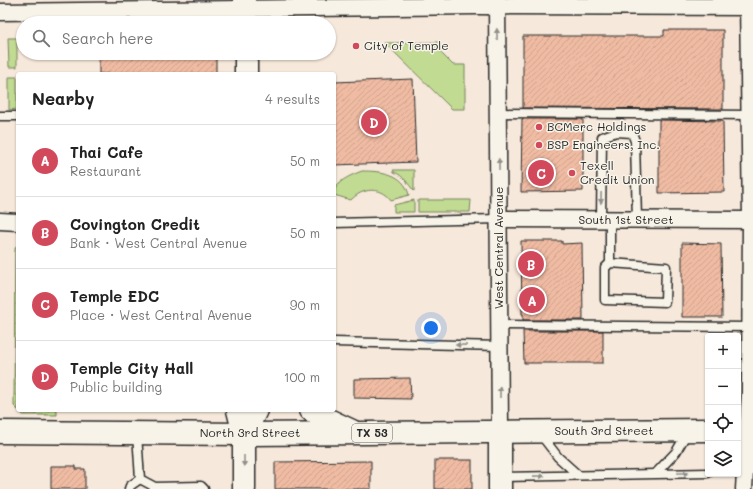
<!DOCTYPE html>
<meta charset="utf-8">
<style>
body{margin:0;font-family:Mali,sans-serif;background:#f6f6f6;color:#222}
.controls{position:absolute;right:12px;bottom:12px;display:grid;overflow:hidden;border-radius:4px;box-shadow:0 1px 3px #0004}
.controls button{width:36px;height:36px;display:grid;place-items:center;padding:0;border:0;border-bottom:1px solid #e0e0e0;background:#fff;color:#222;font:20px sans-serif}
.you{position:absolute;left:431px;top:328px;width:14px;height:14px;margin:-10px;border:3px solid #fff;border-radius:50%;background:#1a73e8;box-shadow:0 0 0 6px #1a73e833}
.badge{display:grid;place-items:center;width:26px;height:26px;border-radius:50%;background:#d1495b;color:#fff;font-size:13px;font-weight:700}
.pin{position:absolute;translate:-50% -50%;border:2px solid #fff;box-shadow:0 1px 4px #0006}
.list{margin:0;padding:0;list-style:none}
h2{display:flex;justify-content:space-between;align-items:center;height:52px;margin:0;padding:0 16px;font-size:17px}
h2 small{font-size:13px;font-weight:400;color:#767676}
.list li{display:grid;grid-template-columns:26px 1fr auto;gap:12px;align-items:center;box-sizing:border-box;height:72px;padding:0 16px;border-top:1px solid #e0e0e0}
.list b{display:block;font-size:15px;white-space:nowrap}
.list p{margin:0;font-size:13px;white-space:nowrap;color:#767676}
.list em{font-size:13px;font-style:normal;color:#767676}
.icon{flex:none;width:22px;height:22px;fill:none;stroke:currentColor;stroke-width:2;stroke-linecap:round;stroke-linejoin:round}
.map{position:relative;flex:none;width:753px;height:489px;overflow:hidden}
.search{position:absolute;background:#fff;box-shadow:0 1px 3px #0004;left:16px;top:16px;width:320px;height:44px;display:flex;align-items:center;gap:10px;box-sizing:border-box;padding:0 14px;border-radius:22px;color:#767676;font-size:15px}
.panel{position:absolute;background:#fff;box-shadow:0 1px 3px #0004;left:16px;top:72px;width:320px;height:340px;border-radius:4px}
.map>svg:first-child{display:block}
.grass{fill:#c1db92;stroke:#76835e}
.garden{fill:url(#garden-furrows);stroke:#76835e}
.building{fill:url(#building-hatch);stroke:#2b2b2b}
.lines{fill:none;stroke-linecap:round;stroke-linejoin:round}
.lane-casing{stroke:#2b2b2b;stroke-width:11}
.street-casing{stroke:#2b2b2b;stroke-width:19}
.primary-casing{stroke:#2b2b2b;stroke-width:25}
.lane{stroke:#f7f3e8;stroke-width:8}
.street{stroke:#f7f3e8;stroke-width:16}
.primary{stroke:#f7f3e8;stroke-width:22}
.oneway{fill:#918f8a}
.poi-dot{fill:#d1495b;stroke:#f7f3e8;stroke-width:1.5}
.labels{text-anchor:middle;stroke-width:3;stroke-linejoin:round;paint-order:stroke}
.shield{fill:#f7f3e8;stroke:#686764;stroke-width:1}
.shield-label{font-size:11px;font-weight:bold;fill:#2b2b2b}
.poi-label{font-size:12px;fill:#2b2b2b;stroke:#f7f3e8;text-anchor:start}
.street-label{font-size:12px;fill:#2b2b2b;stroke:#f7f3e8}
</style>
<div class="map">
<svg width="753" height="489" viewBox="0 0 753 489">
<defs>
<pattern id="garden-furrows" width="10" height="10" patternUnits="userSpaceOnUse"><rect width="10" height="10" fill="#c1db92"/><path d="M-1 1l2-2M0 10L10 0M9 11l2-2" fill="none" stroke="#a6bc7e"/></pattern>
<pattern id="building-hatch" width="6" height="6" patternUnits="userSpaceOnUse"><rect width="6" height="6" fill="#f0bba3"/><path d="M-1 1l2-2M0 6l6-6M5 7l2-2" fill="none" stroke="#cea18c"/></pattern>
</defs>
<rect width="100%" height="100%" fill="#f6e8da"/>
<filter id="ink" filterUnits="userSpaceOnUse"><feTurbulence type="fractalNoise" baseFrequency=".025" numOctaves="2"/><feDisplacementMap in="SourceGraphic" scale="8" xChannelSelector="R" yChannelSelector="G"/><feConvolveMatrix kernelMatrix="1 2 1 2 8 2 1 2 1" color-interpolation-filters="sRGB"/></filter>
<g filter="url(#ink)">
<g class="grass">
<polygon points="8,38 17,38 17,67 9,67"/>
<polygon points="440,42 441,53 453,65 465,65 465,109 452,109 385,43"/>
<polygon points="9,77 17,77 17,109 9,110"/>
<path d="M393 170H414V191C408 184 403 175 394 172Z"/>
<path d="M362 171C381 171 404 173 409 195L391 200C381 186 362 188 351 200L334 195C334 181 352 175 362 171Z"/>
<polygon points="414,200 414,212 394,212 394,205"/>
<polygon points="418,200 471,200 470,212 418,212"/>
</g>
<polygon class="garden" points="18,244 18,410 57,410 57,415 23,415 14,406 15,249"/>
<g class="building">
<polygon points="664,30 723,30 723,109 523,108 523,36 664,36"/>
<rect x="99" y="53" width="117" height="21"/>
<polygon points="413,79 416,162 334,165 334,82"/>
<polygon points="522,119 583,119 583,191 521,192"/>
<polygon points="659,120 723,121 724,192 659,193"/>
<polygon points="521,241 562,241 562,244 582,243 583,320 523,320 523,314 522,314"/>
<polygon points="682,243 721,244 722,317 682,317"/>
<polygon points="523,331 603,331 603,363 524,363"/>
<polygon points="410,378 411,399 354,398 354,379"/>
<rect x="435" y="460" width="37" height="29"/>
<polygon points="371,461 371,489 275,489 275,462"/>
<polygon points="51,466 76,466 76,469 85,469 85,489 51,489"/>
</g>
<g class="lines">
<defs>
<g id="lane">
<polyline points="498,113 750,115"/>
<polyline points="0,116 18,116"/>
<polyline points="601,220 602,137 616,132 632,133 635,141 637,220"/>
<polyline points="610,220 610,263 605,268 605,300 665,302 666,267 610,263"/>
<polyline points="334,223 499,219"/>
<polyline points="499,325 750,327"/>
<polyline points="334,342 500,346"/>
<polyline points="137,434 140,479 155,487 201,486 204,489"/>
<polyline points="541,435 558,457 578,475"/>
<polyline points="656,473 676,452 687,433"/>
<polyline points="501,477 708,473"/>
<polyline points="129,489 130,486 140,479"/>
</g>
<g id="street">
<polyline points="497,0 500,431"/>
<polyline points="0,12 477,6 753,7"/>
<polyline points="499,219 753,220"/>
<polyline points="0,221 18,222"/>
<polyline points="744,489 750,392 751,220 748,0"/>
</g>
<g id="primary">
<polyline points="244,0 245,23"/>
<polyline points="246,53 246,74"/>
<polyline points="238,410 244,434 244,489"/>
<polyline points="311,410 322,417 352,431"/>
<polyline points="738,430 753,429"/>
<polyline points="500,431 500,489"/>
<polyline points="0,432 244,434 708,430"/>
<polyline points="244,434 256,410"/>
</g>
</defs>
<use href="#lane" class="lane-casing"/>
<use href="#street" class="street-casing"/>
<use href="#primary" class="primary-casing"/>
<use href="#lane" class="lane"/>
<use href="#street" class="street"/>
<use href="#primary" class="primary"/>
</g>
<defs><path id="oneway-solid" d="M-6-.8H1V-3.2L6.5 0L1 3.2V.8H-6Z"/></defs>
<g class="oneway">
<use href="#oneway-solid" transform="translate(497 34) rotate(-91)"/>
<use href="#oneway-solid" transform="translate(499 164) rotate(-91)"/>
<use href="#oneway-solid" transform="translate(601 198) rotate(91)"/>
<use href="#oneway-solid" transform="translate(461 345) rotate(-179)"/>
<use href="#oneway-solid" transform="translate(500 392) rotate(-90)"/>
<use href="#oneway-solid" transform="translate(244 461) rotate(90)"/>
<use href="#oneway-solid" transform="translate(683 473)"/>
<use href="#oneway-solid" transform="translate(539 476) rotate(-1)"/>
</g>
</g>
<g class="poi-dot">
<circle cx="356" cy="46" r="4"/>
<circle cx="539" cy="127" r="4"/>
<circle cx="539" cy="145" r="4"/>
<circle cx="572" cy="173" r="4"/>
</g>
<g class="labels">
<rect class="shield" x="352" y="424" width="40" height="18" rx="3"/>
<g class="shield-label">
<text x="372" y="437">TX 53</text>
</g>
<g class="poi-label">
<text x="364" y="50">City of Temple</text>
<text x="547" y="131">BCMerc Holdings</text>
<text x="547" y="149">BSP Engineers, Inc.</text>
<text x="580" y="170">Texell<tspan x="580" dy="14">Credit Union</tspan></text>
</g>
<g class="street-label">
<text x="626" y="224">South 1st Street</text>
<text transform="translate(499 248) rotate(-90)" y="4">West Central Avenue</text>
<text x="604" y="435">South 3rd Street</text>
<text x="250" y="437">North 3rd Street</text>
</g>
</g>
</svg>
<div class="controls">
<button>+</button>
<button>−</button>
<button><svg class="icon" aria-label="locate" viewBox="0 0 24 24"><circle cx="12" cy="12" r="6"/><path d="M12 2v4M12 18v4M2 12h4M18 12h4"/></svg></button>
<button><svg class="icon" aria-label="layers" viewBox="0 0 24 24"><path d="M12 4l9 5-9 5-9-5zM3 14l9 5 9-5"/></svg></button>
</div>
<div class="you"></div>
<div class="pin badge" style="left:532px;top:300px">A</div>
<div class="pin badge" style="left:531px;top:264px">B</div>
<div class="pin badge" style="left:541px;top:173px">C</div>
<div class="pin badge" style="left:374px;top:122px">D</div>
<div class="search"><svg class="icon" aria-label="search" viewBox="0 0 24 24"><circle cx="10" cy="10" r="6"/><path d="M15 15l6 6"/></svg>Search here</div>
<section class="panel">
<h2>Nearby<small>4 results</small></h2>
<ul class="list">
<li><span class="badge">A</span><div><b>Thai Cafe</b><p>Restaurant</p></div><em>50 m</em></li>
<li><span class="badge">B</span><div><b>Covington Credit</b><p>Bank · West Central Avenue</p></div><em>50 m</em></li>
<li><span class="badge">C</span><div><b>Temple EDC</b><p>Place · West Central Avenue</p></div><em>90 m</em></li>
<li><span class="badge">D</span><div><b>Temple City Hall</b><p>Public building</p></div><em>100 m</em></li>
</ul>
</section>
</div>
